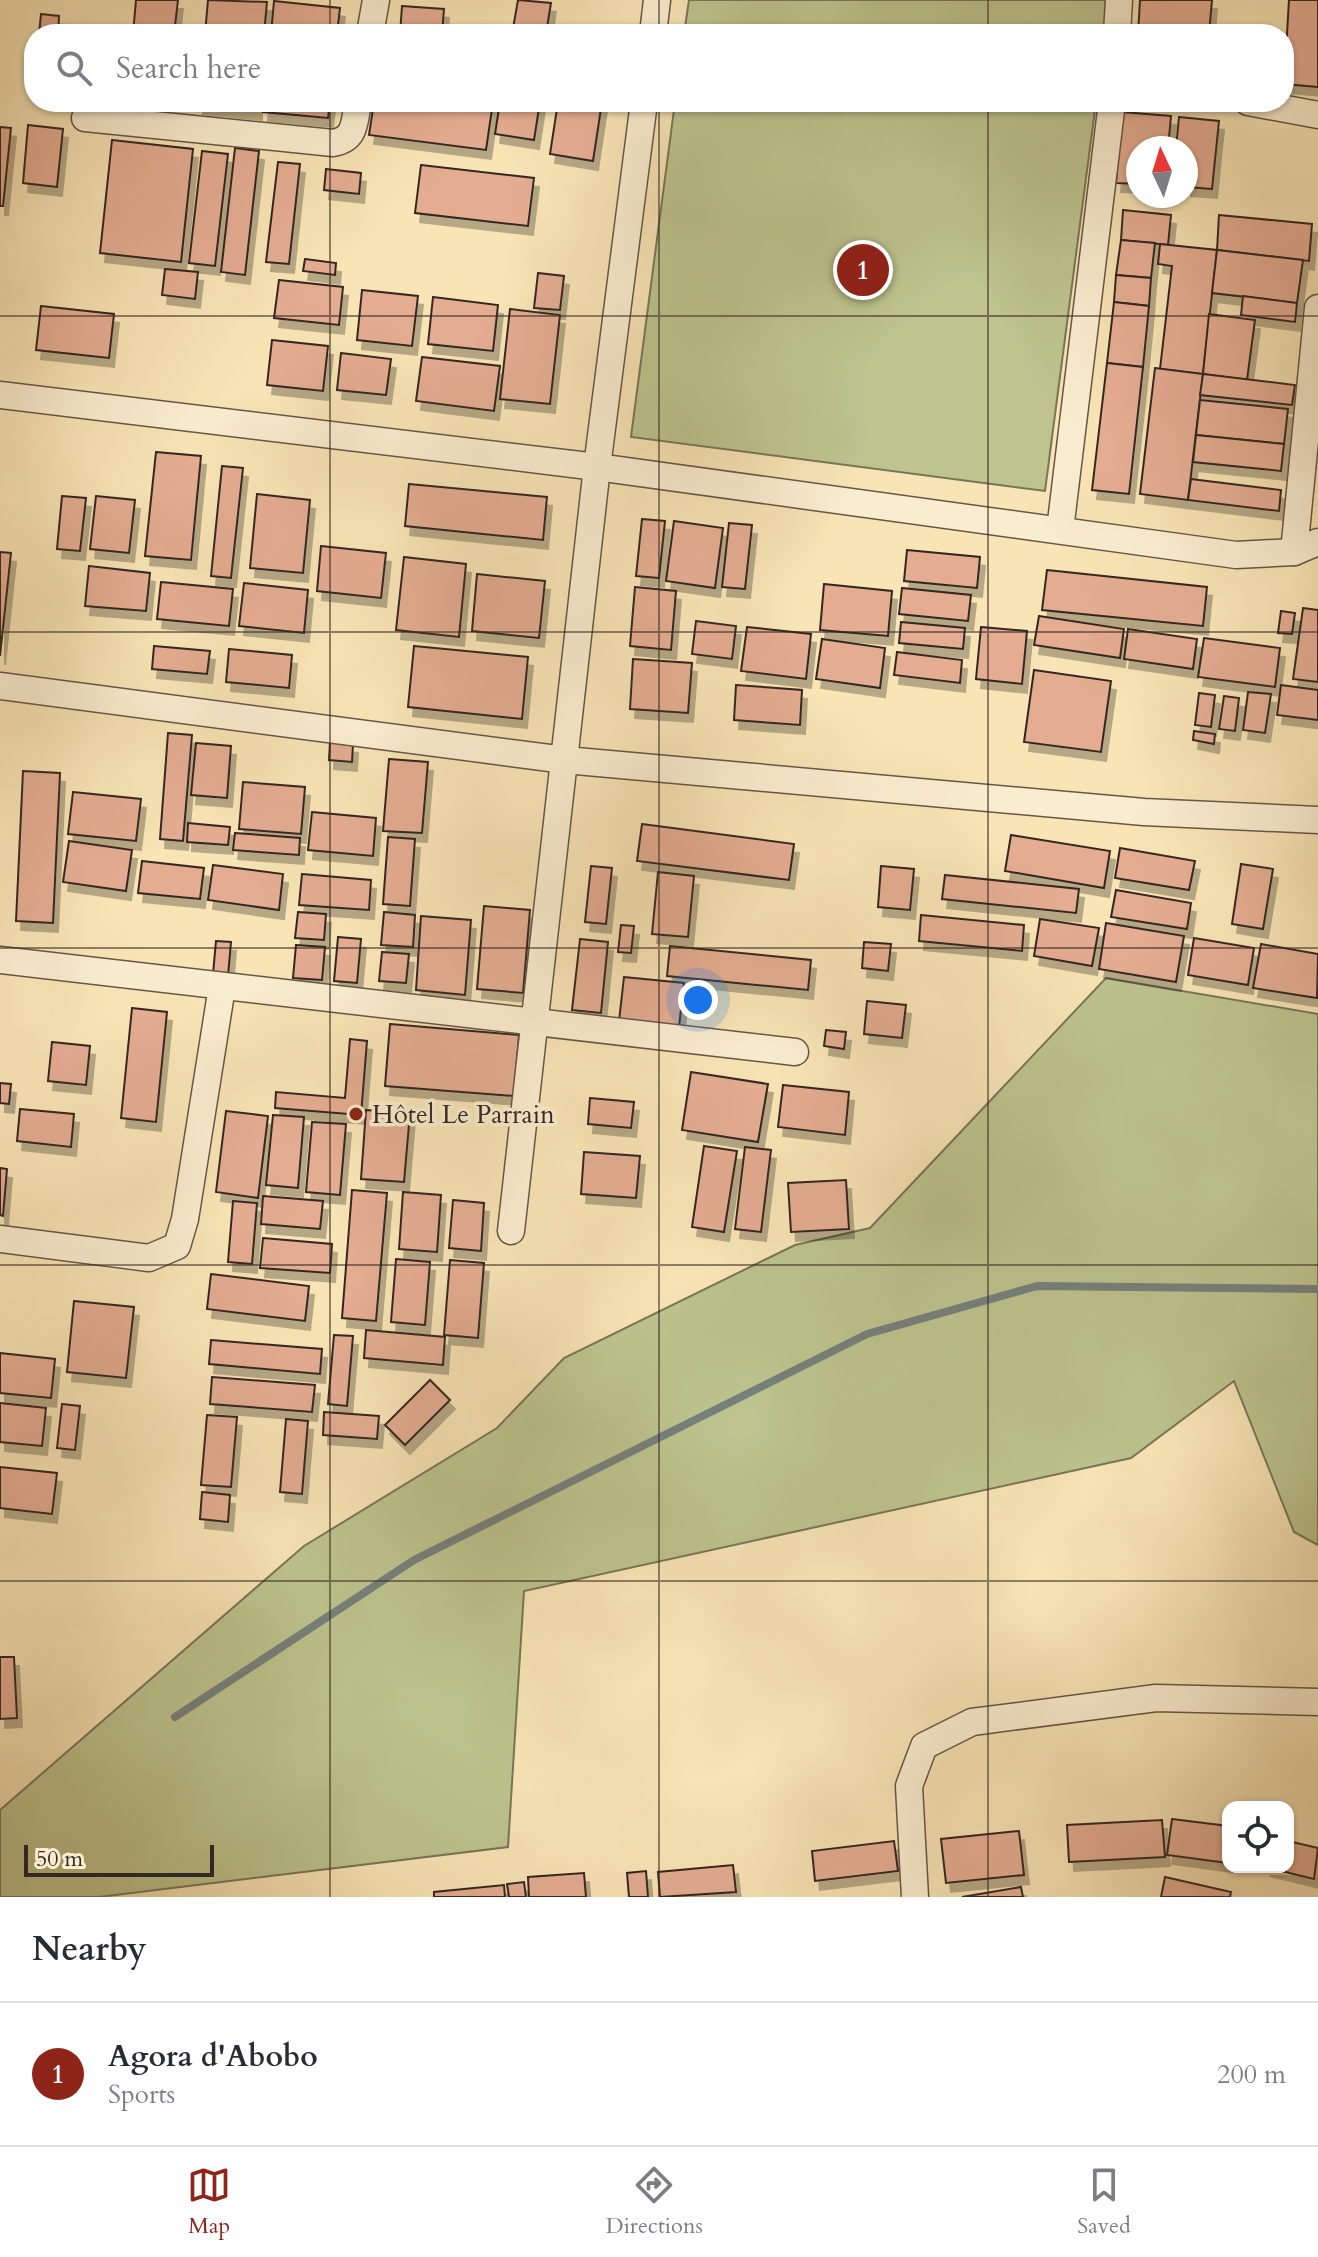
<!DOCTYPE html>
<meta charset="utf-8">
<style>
body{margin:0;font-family:Cardo,serif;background:#f7f7f7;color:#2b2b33}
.controls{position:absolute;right:24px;bottom:24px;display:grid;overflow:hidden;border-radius:16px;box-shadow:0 2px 6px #0004}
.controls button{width:72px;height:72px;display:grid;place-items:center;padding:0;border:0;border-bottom:2px solid #e1e1e2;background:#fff;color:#2b2b33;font:40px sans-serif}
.compass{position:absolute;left:1126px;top:136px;width:72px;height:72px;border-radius:50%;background:#fff;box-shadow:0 2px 6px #0004;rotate:356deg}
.scale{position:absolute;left:24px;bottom:20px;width:190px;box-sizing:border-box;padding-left:8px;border:4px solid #342822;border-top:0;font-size:22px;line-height:28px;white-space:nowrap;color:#342822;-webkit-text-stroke:6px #faedcf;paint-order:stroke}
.you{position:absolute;left:698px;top:1000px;width:28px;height:28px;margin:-20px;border:6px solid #fff;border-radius:50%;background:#1a73e8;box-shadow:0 0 0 12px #1a73e833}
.badge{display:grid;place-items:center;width:52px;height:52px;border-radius:50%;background:#8f2418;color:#fff;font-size:26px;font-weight:700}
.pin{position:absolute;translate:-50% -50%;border:4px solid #fff;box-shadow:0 2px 8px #0006}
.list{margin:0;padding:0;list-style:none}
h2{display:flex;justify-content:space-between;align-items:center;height:104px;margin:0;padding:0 32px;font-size:34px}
h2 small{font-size:26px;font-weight:400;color:#7c7c81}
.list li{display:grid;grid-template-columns:52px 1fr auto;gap:24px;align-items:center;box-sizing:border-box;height:144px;padding:0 32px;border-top:2px solid #e1e1e2}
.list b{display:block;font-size:30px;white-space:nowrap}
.list p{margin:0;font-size:26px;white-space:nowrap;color:#7c7c81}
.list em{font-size:26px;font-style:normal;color:#7c7c81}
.icon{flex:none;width:44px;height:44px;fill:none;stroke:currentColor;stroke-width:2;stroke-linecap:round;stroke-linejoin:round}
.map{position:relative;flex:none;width:1318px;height:1897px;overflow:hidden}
.search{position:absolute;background:#fff;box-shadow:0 2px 6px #0004;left:24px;right:24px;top:24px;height:88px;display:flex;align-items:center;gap:20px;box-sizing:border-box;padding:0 28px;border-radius:32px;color:#7c7c81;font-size:30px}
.sheet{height:248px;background:#fff}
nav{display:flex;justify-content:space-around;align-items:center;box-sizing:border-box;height:112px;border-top:2px solid #e1e1e2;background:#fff;font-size:22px;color:#7c7c81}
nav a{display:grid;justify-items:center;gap:4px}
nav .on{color:#8f2418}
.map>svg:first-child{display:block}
.green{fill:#bdc48e;stroke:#787658;stroke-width:2}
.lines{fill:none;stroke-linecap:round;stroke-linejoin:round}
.stream{stroke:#76817c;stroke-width:8}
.building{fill:#e4ac91;stroke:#342822;stroke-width:2;filter:url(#shadow)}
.minor-casing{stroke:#655747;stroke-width:29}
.minor{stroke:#faedcf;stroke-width:26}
.grid{fill:none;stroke:#342822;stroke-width:2;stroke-opacity:0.55}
.poi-dot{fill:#8f2418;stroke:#faedcf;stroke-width:3}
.labels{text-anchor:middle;stroke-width:7;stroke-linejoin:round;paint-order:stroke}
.poi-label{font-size:26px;fill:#342822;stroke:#faedcf;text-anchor:start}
</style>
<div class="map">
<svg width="1318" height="1897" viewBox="0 0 1318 1897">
<defs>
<filter id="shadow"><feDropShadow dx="5" dy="9" stdDeviation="0" flood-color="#0004"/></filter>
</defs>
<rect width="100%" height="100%" fill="#f8e4b5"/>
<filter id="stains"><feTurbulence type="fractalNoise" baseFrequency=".0025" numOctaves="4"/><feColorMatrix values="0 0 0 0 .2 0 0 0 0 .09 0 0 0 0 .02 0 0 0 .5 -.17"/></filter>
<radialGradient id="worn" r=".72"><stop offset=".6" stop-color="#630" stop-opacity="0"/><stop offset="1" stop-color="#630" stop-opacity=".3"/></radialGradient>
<g class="green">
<polygon points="689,0 1109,0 1105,34 684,34"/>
<polygon points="675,102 1096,102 1045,491 631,437"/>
<polygon points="1106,978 1318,1014 1318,1545 1294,1532 1234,1381 1131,1458 524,1591 508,1847 99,1897 0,1897 0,1810 304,1546 497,1428 564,1358 795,1245 870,1228"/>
</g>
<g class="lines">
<polyline class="stream" points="175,1717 414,1560 867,1334 1037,1286 1318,1289"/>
</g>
<g class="building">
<polygon points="136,0 178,0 174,34 133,34"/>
<polygon points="208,0 267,2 264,34 205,34"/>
<polygon points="518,0 551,3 546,34 512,34"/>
<polygon points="1140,0 1212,0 1209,34 1138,34"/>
<polygon points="1289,0 1318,0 1318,87 1284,84"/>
<polygon points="274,1 340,8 337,34 271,34"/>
<polygon points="402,6 444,9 442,34 400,34"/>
<polygon points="41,14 59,16 58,34 39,34"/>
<polygon points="198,102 257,102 257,111 198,105"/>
<polygon points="264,102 330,102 328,118 263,112"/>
<polygon points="374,102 493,102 486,150 369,135"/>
<polygon points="500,102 540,102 534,140 495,134"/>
<polygon points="558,102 602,102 593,161 550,154"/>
<polygon points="1122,112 1171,116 1168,148 1138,148 1138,184 1116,183"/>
<polygon points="1179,117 1219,121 1212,189 1186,187 1186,148 1176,148"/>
<polygon points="28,125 63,129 57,187 23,183"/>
<polygon points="0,127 11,128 3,206 0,206"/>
<polygon points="112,140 193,149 181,262 100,253"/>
<polygon points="235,148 259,151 245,275 221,272"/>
<polygon points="202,151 228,154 215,266 189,263"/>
<polygon points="278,162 300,164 289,264 266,262"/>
<polygon points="421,165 534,178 528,226 415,213"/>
<polygon points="326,169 361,173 359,194 324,190"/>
<polygon points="1123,210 1171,215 1168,245 1121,240"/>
<polygon points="1219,215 1312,224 1309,261 1217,250"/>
<polygon points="1121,240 1155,243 1151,278 1116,275"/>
<polygon points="1160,244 1217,250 1203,374 1160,369 1172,266 1158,264"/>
<polygon points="1217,250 1303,260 1297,303 1212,293"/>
<polygon points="305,259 336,263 335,275 303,271"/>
<polygon points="165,269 198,272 195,299 162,295"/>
<polygon points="538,273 564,276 560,310 534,308"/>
<polygon points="1116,275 1151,278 1149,306 1114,302"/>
<polygon points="279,280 343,287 339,325 274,318"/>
<polygon points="362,290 418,296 412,346 357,340"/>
<polygon points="1243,296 1297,303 1295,322 1241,315"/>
<polygon points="433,297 498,305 493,351 428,344"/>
<polygon points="1114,302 1149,306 1143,367 1107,363"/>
<polygon points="41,306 114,314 109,358 36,350"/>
<polygon points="510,309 560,315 550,404 500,399"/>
<polygon points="1209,314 1255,320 1247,380 1203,374"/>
<polygon points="272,340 328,346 323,391 267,385"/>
<polygon points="341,353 391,359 386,395 337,390"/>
<polygon points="422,357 500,366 494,411 416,401"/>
<polygon points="1107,363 1143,367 1129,494 1092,490"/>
<polygon points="1155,368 1203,374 1188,500 1140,494"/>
<polygon points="1203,374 1295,385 1292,405 1200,395"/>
<polygon points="1200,400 1288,409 1284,444 1196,435"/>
<polygon points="1196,435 1284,444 1281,471 1193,462"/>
<polygon points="156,452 201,456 191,560 145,556"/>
<polygon points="222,466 243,468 231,578 211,576"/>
<polygon points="1191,479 1281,490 1279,511 1188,500"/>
<polygon points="409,484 547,497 543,540 405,526"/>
<polygon points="257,494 310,500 303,573 250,568"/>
<polygon points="62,496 86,498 80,551 57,549"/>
<polygon points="96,496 135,500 129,553 90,549"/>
<polygon points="642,519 665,521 659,578 636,576"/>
<polygon points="674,521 723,528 715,588 666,581"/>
<polygon points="729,523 752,525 745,589 722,587"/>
<polygon points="321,546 386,553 381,598 317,591"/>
<polygon points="907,550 980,557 977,588 904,581"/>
<polygon points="0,552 11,553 0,656"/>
<polygon points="404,557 466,564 459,637 396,630"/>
<polygon points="89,566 150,573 146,611 85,606"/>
<polygon points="1047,570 1207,587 1203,626 1042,610"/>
<polygon points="477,574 545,581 539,638 472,631"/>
<polygon points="161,582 233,589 229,626 157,619"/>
<polygon points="244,583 308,590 304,633 239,626"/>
<polygon points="824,584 892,591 888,636 820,630"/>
<polygon points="635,587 676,591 671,650 630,646"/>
<polygon points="902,588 971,595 968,621 899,614"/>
<polygon points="1303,608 1318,610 1318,682 1293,679"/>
<polygon points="1281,611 1295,613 1292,634 1278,633"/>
<polygon points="1039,616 1124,629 1120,658 1034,645"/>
<polygon points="696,621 736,626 732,659 692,654"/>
<polygon points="901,622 965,628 963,649 899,643"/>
<polygon points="747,627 811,634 806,679 741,671"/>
<polygon points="981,627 1027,631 1022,684 976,679"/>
<polygon points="1128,629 1197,639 1193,669 1124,659"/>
<polygon points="1204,638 1280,648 1275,687 1198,677"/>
<polygon points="822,639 885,648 880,688 816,679"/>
<polygon points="154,646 210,651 207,674 152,669"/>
<polygon points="414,646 528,657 522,719 408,707"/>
<polygon points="229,649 292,655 289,688 226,682"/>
<polygon points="897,652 962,660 960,683 894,675"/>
<polygon points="633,659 692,663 688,713 630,709"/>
<polygon points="1034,670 1111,681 1101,752 1024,742"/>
<polygon points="736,685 802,690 800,725 734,720"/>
<polygon points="1281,685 1318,690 1318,720 1277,715"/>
<polygon points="1248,692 1271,694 1265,733 1243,730"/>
<polygon points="1199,693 1215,695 1211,727 1195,725"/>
<polygon points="1224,696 1239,698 1235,731 1219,729"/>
<polygon points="1194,731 1215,734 1214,744 1193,740"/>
<polygon points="168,733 192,735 183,841 160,839"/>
<polygon points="330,742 353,744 352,762 329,760"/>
<polygon points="196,743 231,746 227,798 191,795"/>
<polygon points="389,759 428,762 422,833 383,831"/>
<polygon points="23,771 60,773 53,923 16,921"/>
<polygon points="243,782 305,787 301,834 239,829"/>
<polygon points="73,792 141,799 136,841 68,834"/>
<polygon points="312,812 376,818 373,856 308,850"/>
<polygon points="188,823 230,827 228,845 187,842"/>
<polygon points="642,824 794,844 789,880 637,861"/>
<polygon points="235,833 300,838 299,855 233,850"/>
<polygon points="1011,835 1110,851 1104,888 1005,871"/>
<polygon points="388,837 415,839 410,906 383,904"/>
<polygon points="69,841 132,850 126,891 63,882"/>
<polygon points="1120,848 1195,861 1189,890 1115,878"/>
<polygon points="142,861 204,868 200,899 138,893"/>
<polygon points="1241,864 1273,869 1263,929 1232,924"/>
<polygon points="213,865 283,874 279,910 208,900"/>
<polygon points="591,866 612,868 606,924 585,922"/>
<polygon points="881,866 914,869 910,910 878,907"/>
<polygon points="658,872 694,876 688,937 652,934"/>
<polygon points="302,874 371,880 369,910 299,905"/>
<polygon points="945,875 1079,889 1076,913 942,899"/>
<polygon points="1116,890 1191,903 1187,929 1111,917"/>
<polygon points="484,906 530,910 523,993 477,989"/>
<polygon points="298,912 326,914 324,940 295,938"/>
<polygon points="384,912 415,915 413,947 381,945"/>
<polygon points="921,915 1024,925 1022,951 919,941"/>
<polygon points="421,916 471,920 465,995 416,990"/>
<polygon points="1040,919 1099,928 1092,966 1034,956"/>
<polygon points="1106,923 1184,936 1176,982 1099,969"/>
<polygon points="621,925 634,926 631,953 618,952"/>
<polygon points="338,937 361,939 357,983 334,981"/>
<polygon points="1194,938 1254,948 1248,985 1188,975"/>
<polygon points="580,939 608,942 601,1013 572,1010"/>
<polygon points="216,941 231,942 228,976 213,974"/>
<polygon points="864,942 891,944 888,971 862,968"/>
<polygon points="1261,944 1318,954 1317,998 1253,988"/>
<polygon points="296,945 325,947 322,980 293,978"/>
<polygon points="670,946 811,960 808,990 667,976"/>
<polygon points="382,952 409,954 406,983 379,981"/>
<polygon points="624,977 684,983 679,1027 619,1021"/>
<polygon points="867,1001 906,1005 902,1038 864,1034"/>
<polygon points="132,1008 167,1012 156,1122 121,1118"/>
<polygon points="390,1024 519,1035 514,1096 385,1086"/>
<polygon points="826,1030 846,1032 844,1049 824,1046"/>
<polygon points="350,1039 367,1041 361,1115 275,1108 276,1092 345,1098"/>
<polygon points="52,1042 90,1046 86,1085 48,1081"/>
<polygon points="691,1072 768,1084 758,1142 682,1130"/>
<polygon points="0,1083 11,1084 9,1104 0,1103"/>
<polygon points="783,1085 849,1092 845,1135 778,1127"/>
<polygon points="590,1098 634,1102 631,1128 588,1124"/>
<polygon points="20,1109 74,1114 71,1147 17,1141"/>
<polygon points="366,1110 410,1113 404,1182 361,1179"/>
<polygon points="226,1111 268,1116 258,1198 216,1192"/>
<polygon points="273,1115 304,1117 298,1188 266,1185"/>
<polygon points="312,1122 346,1124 340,1195 306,1192"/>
<polygon points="704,1146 737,1151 724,1232 692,1227"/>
<polygon points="745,1147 771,1150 761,1232 735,1229"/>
<polygon points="584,1152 640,1156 636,1198 581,1194"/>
<polygon points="0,1168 7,1169 3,1216 0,1215"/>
<polygon points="846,1180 849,1229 791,1232 788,1183"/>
<polygon points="352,1190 387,1193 376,1321 342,1318"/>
<polygon points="403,1192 441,1195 437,1252 399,1249"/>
<polygon points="263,1196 323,1201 320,1229 261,1224"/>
<polygon points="453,1200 484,1203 481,1251 449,1248"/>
<polygon points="233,1201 257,1203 252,1264 228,1262"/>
<polygon points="263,1238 332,1244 330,1273 260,1268"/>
<polygon points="396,1259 430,1262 425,1325 391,1322"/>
<polygon points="450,1260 484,1263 478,1338 444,1335"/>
<polygon points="211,1274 309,1286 305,1321 207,1309"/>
<polygon points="74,1301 134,1307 126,1378 67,1372"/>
<polygon points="366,1330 445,1337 443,1365 364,1358"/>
<polygon points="334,1335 353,1336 347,1406 328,1404"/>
<polygon points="211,1340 322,1349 320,1374 209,1364"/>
<polygon points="0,1353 55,1359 51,1398 0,1393"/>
<polygon points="212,1377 315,1385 312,1412 210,1404"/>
<polygon points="430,1380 450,1400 405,1445 385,1425"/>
<polygon points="0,1403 46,1408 42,1446 0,1442"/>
<polygon points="62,1404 80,1406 75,1450 57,1448"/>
<polygon points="324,1412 379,1416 377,1439 323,1435"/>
<polygon points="207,1415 237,1417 231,1487 201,1485"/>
<polygon points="286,1419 308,1421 302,1494 280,1492"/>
<polygon points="0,1467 57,1473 52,1514 0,1508"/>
<polygon points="202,1492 230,1495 228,1522 200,1519"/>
<polygon points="0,1657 14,1657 17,1718 0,1719"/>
<polygon points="1172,1819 1228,1826 1228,1863 1167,1855"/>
<polygon points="1162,1820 1165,1857 1069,1862 1067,1825"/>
<polygon points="1019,1831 1024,1875 946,1883 941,1839"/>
<polygon points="894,1841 898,1871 815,1881 812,1851"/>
<polygon points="1288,1841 1318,1848 1314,1879 1265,1867 1288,1867"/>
<polygon points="733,1865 736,1892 660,1897 658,1872"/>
<polygon points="646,1871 648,1897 629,1897 627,1873"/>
<polygon points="584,1873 586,1897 529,1897 528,1877"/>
<polygon points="1165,1877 1231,1892 1230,1897 1161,1897"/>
<polygon points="524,1882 526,1897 509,1897 507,1884"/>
<polygon points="504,1885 505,1897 434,1897 434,1892"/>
<polygon points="1021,1887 1023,1897 962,1897"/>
</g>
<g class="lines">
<defs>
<g id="minor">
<polyline points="370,34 376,0"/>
<polyline points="653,34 657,0"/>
<polyline points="1117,34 1119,0"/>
<polyline points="1248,102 1318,115"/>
<path d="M85 118 333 143C356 139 354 123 358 102"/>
<polyline points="0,395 597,467 1236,555 1294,552 1318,542"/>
<polyline points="1060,530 1112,102"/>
<polyline points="1294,552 1318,308"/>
<polyline points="0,686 565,760 1144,812 1318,820"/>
<polyline points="0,960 795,1052"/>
<polyline points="511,1231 597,467 644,102"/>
<polyline points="0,1239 149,1258 177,1246 185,1219 222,987"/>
<polyline points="915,1897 909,1786 924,1746 972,1722 1156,1698 1318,1702"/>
</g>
</defs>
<use href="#minor" class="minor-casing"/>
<use href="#minor" class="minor"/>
</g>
<path class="grid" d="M330 0V34M659 0V34M988 0V34M330 102V1897M659 102V1897M988 102V1897M0 316H1318M0 632H1318M0 948H1318M0 1265H1318M0 1581H1318"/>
<circle class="poi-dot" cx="356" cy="1114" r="8"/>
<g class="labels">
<g class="poi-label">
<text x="372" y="1123">Hôtel Le Parrain</text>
</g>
</g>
<rect width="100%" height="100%" filter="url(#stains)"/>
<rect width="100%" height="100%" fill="url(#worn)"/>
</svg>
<div class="controls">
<button><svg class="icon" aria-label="locate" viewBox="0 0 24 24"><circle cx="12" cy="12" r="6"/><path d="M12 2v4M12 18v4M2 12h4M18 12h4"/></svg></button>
</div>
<svg class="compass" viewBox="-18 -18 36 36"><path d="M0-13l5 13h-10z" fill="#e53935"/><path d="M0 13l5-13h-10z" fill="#7c7c81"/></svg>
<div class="scale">50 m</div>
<div class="you"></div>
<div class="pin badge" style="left:863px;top:270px">1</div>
<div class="search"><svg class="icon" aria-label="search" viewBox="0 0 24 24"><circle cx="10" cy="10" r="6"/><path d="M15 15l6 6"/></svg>Search here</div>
</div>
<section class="sheet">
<h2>Nearby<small></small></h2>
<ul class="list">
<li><span class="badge">1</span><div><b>Agora d'Abobo</b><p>Sports</p></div><em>200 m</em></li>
</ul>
</section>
<nav>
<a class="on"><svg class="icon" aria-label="map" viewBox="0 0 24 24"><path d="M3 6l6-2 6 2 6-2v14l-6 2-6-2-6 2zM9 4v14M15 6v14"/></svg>Map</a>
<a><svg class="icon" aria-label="directions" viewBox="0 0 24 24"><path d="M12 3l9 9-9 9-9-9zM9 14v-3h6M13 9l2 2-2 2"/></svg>Directions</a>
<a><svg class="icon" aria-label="saved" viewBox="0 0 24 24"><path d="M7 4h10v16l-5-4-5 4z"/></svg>Saved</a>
</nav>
